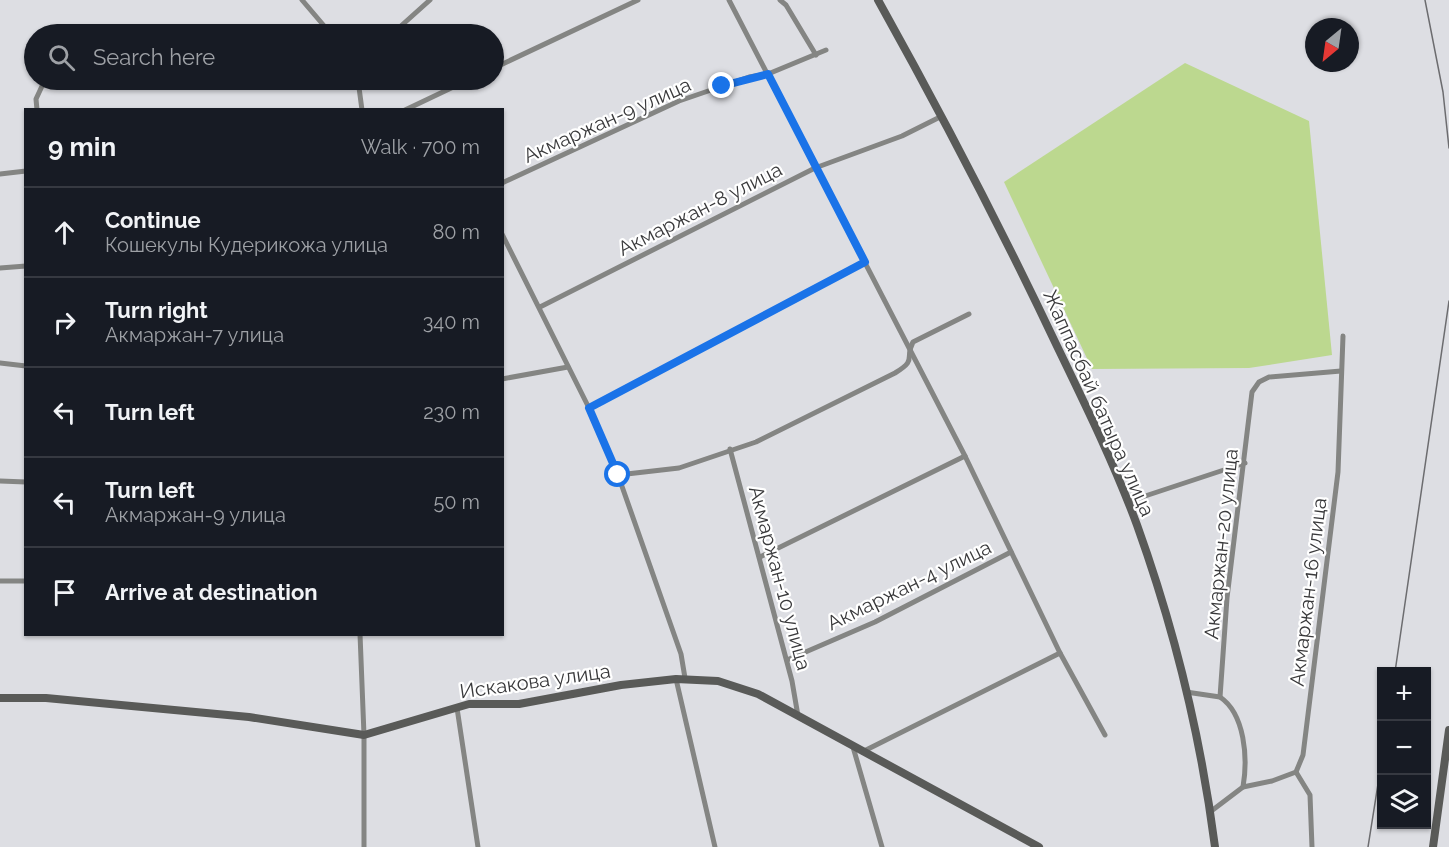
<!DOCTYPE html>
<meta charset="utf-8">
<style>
body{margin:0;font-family:Raleway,sans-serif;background:#242831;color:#f1f3f6}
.controls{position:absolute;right:18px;bottom:18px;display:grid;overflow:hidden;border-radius:0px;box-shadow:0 2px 4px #0004}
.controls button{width:54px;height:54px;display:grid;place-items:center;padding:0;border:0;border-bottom:2px solid #363941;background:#171b24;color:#f1f3f6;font:30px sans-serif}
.compass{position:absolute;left:1305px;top:18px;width:54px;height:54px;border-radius:50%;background:#171b24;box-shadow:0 2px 4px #0004;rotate:209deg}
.stop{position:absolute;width:18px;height:18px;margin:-14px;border:4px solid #1a73e8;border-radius:50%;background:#fff}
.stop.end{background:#1a73e8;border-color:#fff;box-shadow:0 2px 6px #0008}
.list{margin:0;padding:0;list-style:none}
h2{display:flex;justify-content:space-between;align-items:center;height:78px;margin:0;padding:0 24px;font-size:26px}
h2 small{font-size:20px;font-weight:400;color:#9ea1a6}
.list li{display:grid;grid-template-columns:39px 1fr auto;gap:18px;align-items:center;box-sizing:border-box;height:90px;padding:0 24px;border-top:2px solid #363941}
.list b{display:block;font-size:22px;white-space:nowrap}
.list p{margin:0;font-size:20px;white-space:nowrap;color:#9ea1a6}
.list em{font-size:20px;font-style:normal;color:#9ea1a6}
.icon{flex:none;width:33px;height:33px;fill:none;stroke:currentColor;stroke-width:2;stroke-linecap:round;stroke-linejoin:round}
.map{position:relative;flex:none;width:1449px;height:847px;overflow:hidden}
.search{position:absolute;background:#171b24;box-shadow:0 2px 4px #0004;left:24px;top:24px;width:480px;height:66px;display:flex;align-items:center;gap:15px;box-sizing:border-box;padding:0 21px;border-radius:33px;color:#9ea1a6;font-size:22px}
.panel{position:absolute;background:#171b24;box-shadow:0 2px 4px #0004;left:24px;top:108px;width:480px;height:528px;border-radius:0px}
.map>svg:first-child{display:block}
.green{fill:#bcd88f}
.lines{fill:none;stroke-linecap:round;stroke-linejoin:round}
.street{stroke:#848583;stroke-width:5}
.secondary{stroke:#595a58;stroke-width:8}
.rail{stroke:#6c6c6f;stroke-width:1.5}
.route{stroke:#1a73e8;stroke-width:8}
.labels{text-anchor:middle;stroke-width:4.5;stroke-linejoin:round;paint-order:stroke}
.street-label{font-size:20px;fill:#39393b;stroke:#fff}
</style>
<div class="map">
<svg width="1449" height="847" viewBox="0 0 1449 847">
<rect width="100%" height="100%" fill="#dddee3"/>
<polygon class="green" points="1185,63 1309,121 1332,355 1249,368 1092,369 1004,182"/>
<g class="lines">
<g class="street">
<polyline points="302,0 331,34"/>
<polyline points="729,0 965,456 1060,653 1105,735"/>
<polyline points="780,0 786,5 816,55"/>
<polyline points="392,34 430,0"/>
<polyline points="494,68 638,0"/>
<polyline points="358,80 362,110"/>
<polyline points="37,110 36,99 43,84 92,80"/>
<polyline points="405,110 468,80"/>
<polyline points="0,174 26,171"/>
<polyline points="502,183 679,101 749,77 768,74 826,50"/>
<polyline points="502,234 589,408 618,475 681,654 685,678"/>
<polyline points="0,268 26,266"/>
<polyline points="540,307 815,168 902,136 940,117"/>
<polyline points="0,363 26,366"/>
<polyline points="502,379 568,367"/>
<polyline points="589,408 865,262"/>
<polyline points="730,449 792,681 798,716"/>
<path d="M618 475 679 468 756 442 895 373C918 359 904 359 913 342L969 314"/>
<polyline points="0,481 26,482"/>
<polyline points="1127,502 1245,463"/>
<polyline points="760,557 965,456"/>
<polyline points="0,581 26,581"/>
<polyline points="360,634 364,735 364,847"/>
<polyline points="787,660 875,622 1011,552"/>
<polyline points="676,679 715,847"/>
<polyline points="1186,692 1220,697"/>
<polyline points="457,708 478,847"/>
<polyline points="853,747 882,847"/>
<polyline points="862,752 1060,653"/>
<path d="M1243 787C1248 758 1245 714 1220 697L1227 598 1252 392 1259 382 1269 377 1341 371"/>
<polyline points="1210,812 1243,787 1272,781 1296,772"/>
<polyline points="1312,847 1310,795 1296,772 1303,755 1338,472 1343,336"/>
</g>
<g class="secondary">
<path d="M878 0C941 113 1001 228 1056 344 1085 404 1114 463 1137 525 1174 628 1201 738 1215 847"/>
<polyline points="0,698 46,698 249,717 364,735 469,704 519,704 621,685 676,679 718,681 758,694 1039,847"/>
<polyline points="1433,847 1449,730"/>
</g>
<g class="rail">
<polyline points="1425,0 1443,92 1449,148"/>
<polyline points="1395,672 1449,301"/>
<polyline points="1368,847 1382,759"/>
</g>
</g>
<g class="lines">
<polyline class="route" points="618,475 589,408 865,262 768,74 722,86"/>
</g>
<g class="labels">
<g class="street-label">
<text transform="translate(607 120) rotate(-24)" y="7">Акмаржан-9 улица</text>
<text transform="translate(700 209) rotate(-27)" y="7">Акмаржан-8 улица</text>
<text transform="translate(1099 403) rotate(66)" y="7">Жаппасбай батыра улица</text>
<text transform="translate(1221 544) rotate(-84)" y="7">Акмаржан-20 улица</text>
<text transform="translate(780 578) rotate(75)" y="7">Акмаржан-10 улица</text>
<text transform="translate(909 585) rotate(-26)" y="7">Акмаржан-4 улица</text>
<text transform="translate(1308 592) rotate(-83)" y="7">Акмаржан-16 улица</text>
<text transform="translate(535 681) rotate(-8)" y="7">Искакова улица</text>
</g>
</g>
</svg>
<div class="controls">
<button>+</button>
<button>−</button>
<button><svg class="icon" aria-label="layers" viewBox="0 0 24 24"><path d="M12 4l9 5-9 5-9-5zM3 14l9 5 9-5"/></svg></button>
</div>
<svg class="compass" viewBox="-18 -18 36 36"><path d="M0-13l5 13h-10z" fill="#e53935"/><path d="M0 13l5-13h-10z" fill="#9ea1a6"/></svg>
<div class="stop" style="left:618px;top:475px"></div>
<div class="stop end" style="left:722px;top:86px"></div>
<div class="search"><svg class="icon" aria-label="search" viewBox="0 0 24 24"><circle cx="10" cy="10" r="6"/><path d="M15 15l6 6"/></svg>Search here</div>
<section class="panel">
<h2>9 min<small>Walk · 700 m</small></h2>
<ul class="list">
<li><svg class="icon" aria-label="ahead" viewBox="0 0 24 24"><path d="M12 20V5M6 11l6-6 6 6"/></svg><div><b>Continue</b><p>Кошекулы Кудерикожа улица</p></div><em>80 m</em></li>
<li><svg class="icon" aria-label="right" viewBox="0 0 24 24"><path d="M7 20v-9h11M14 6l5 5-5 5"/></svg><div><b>Turn right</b><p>Акмаржан-7 улица</p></div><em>340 m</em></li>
<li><svg class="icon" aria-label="left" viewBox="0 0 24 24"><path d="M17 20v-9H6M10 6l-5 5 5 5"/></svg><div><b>Turn left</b></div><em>230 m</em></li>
<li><svg class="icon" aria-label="left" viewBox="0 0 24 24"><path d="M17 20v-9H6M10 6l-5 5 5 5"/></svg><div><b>Turn left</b><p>Акмаржан-9 улица</p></div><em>50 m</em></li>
<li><svg class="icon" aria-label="arrive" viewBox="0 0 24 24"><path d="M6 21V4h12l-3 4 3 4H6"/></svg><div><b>Arrive at destination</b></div></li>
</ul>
</section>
</div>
